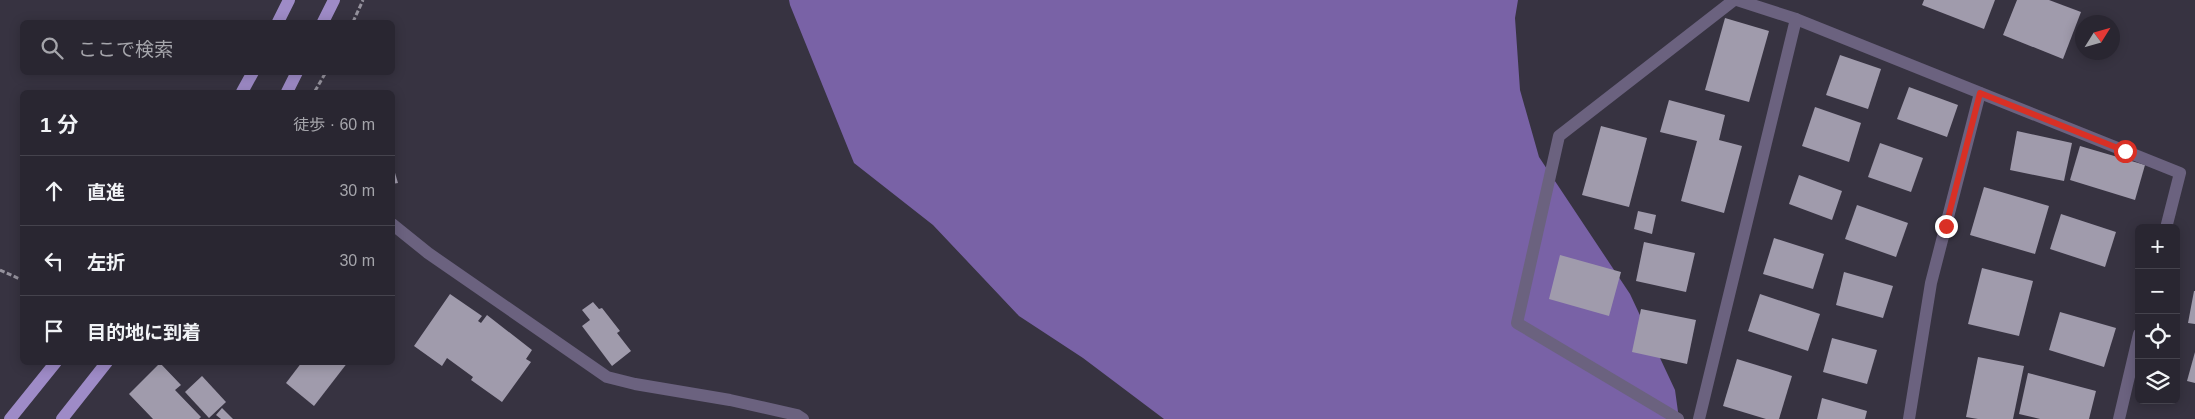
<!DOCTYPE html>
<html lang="ja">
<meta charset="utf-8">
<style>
body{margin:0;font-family:Helvetica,"Noto Sans JP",sans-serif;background:#35323d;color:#f1f3f6}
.controls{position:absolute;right:15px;bottom:15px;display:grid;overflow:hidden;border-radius:8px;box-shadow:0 2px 12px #0003}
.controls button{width:45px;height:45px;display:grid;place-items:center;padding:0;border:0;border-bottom:1px solid #45434d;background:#292631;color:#f1f3f6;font:25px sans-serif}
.compass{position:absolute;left:2075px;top:15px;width:45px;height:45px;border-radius:50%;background:#292631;box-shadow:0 2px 12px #0003;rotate:53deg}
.stop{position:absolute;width:15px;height:15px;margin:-11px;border:4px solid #d93025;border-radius:50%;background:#fff}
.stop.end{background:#d93025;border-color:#fff;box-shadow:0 1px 5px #0008}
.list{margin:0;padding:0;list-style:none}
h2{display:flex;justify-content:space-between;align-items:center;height:65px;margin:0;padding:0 20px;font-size:21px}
h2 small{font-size:16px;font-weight:400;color:#a5a5ab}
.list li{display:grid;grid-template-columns:32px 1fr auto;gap:15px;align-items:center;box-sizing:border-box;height:70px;padding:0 20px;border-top:1px solid #45434d}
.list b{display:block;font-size:19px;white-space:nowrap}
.list em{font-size:16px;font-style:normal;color:#a5a5ab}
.icon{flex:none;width:28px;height:28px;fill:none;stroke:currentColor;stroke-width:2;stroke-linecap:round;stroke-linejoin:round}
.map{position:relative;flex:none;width:2195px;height:419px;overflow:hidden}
.search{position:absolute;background:#292631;box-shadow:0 2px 12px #0003;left:20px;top:20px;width:375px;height:55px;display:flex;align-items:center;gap:12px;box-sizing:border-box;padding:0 18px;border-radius:8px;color:#a5a5ab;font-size:19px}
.panel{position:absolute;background:#292631;box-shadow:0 2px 12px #0003;left:20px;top:90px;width:375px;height:275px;border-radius:8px}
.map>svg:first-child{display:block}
.forest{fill:#7962a6}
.building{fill:#a09bac}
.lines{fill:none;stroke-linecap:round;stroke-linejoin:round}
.path{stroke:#95929d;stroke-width:3;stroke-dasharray:5 2.5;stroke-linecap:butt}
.minor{stroke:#6b627f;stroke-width:12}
.primary{stroke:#9e8bc7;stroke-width:12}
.route{stroke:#d93025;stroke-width:6}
</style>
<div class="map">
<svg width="2195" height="419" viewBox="0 0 2195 419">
<rect width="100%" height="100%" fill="#373341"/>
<polygon class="forest" points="789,0 1518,0 1515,18 1520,90 1539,157 1630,294 1675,390 1679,419 1164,419 1083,358 1019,316 933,225 854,163 790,5"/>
<g class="building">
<polygon points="1924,0 1995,0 1984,29 1922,5"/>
<polygon points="2017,0 2049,0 2081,12 2063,59 2003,35"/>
<polygon points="1725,18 1769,31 1749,102 1705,90"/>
<polygon points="1840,55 1881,69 1868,109 1826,95"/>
<polygon points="1909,87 1958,105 1947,137 1897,119"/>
<polygon points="1669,100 1725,115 1719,140 1742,146 1724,213 1681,201 1697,141 1660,132"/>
<polygon points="1815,107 1861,123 1849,162 1802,146"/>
<polygon points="1601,126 1647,138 1629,207 1582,195"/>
<polygon points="2017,131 2072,143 2064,181 2010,170"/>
<polygon points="1880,143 1923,158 1911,192 1868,177"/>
<polygon points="2080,146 2145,165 2135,200 2070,180"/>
<polygon points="393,166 398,183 392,184 392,167"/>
<polygon points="1799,175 1842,191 1832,220 1789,204"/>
<polygon points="1984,187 2049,206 2035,254 1970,235"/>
<polygon points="1857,205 1908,223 1896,257 1845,239"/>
<polygon points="1638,211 1656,215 1652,234 1634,229"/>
<polygon points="2061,214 2116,232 2105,267 2050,249"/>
<polygon points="1774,238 1824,254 1813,289 1763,274"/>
<polygon points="1644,242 1695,253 1686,292 1636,281"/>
<polygon points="1560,255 1621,272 1609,316 1549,299"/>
<polygon points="1982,268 2033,281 2019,336 1968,324"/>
<polygon points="1844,272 1893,286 1883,318 1836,305"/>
<polygon points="2194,291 2195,291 2195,324 2188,323"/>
<polygon points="450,294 482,316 478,321 481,323 487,315 532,350 526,359 531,362 502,402 471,380 473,377 447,358 442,366 414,346"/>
<polygon points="1760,294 1820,314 1808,351 1748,331"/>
<polygon points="593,302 599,309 602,308 620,331 617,333 631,351 612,366 582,326 590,320 582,310"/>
<polygon points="1641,309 1696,320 1687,364 1632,352"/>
<polygon points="2060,312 2116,328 2104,367 2049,350"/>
<polygon points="1832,338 1877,350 1867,384 1823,372"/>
<polygon points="2195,352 2195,383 2187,381"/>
<polygon points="1978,357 2024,366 2013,419 1978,419 1966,417"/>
<polygon points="1737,359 1792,376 1779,419 1766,419 1723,406"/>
<polygon points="302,362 348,362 314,406 286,383"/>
<polygon points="160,363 181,385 175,390 201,417 199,419 153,419 129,394"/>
<polygon points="2028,373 2096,391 2089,419 2040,419 2019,414"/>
<polygon points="202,376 226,402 209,418 185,392"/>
<polygon points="1822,398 1867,411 1865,419 1817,419"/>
<polygon points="222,408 233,419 221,419 216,415"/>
</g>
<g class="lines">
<g class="path">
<polyline points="353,22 363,0"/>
<polyline points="315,91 326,72"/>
<polyline points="0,270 22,280"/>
</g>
<g class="minor">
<polyline points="1737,0 1796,19 2180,173 2166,228"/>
<polyline points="392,224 428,253 607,377 635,384 730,400 797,415 803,419"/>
<polyline points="1678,419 1517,323 1559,136 1734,0"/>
<polyline points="1699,419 1796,19"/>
<polyline points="1909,419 1931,283 1980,93"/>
<polyline points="2119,419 2139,334"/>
</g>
<g class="primary">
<polyline points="278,22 289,0"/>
<polyline points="323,22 334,0"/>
<polyline points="242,92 253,72"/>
<polyline points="287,92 297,72"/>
<polyline points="10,419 56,362"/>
<polyline points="62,419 107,362"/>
</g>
</g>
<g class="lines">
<polyline class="route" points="1946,226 1980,93 2125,151"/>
</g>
</svg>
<div class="controls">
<button>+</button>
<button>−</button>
<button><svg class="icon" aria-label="locate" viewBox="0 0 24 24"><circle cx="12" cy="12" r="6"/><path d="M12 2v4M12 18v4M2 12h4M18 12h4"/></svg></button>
<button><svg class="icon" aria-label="layers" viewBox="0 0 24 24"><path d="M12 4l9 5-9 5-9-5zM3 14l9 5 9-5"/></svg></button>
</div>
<svg class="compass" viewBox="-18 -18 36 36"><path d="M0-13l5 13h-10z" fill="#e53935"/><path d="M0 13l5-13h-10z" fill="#a5a5ab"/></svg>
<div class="stop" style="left:2125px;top:151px"></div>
<div class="stop end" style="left:1946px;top:226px"></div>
<div class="search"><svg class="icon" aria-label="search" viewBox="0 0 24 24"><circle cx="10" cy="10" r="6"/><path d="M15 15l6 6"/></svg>ここで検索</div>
<section class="panel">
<h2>1 分<small>徒歩 · 60 m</small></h2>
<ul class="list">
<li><svg class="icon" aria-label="ahead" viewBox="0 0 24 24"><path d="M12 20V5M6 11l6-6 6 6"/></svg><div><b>直進</b></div><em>30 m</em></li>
<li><svg class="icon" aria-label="left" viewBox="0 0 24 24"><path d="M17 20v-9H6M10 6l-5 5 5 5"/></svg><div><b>左折</b></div><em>30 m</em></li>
<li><svg class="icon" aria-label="arrive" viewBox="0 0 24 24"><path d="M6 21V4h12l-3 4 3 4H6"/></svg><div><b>目的地に到着</b></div></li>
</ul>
</section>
</div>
